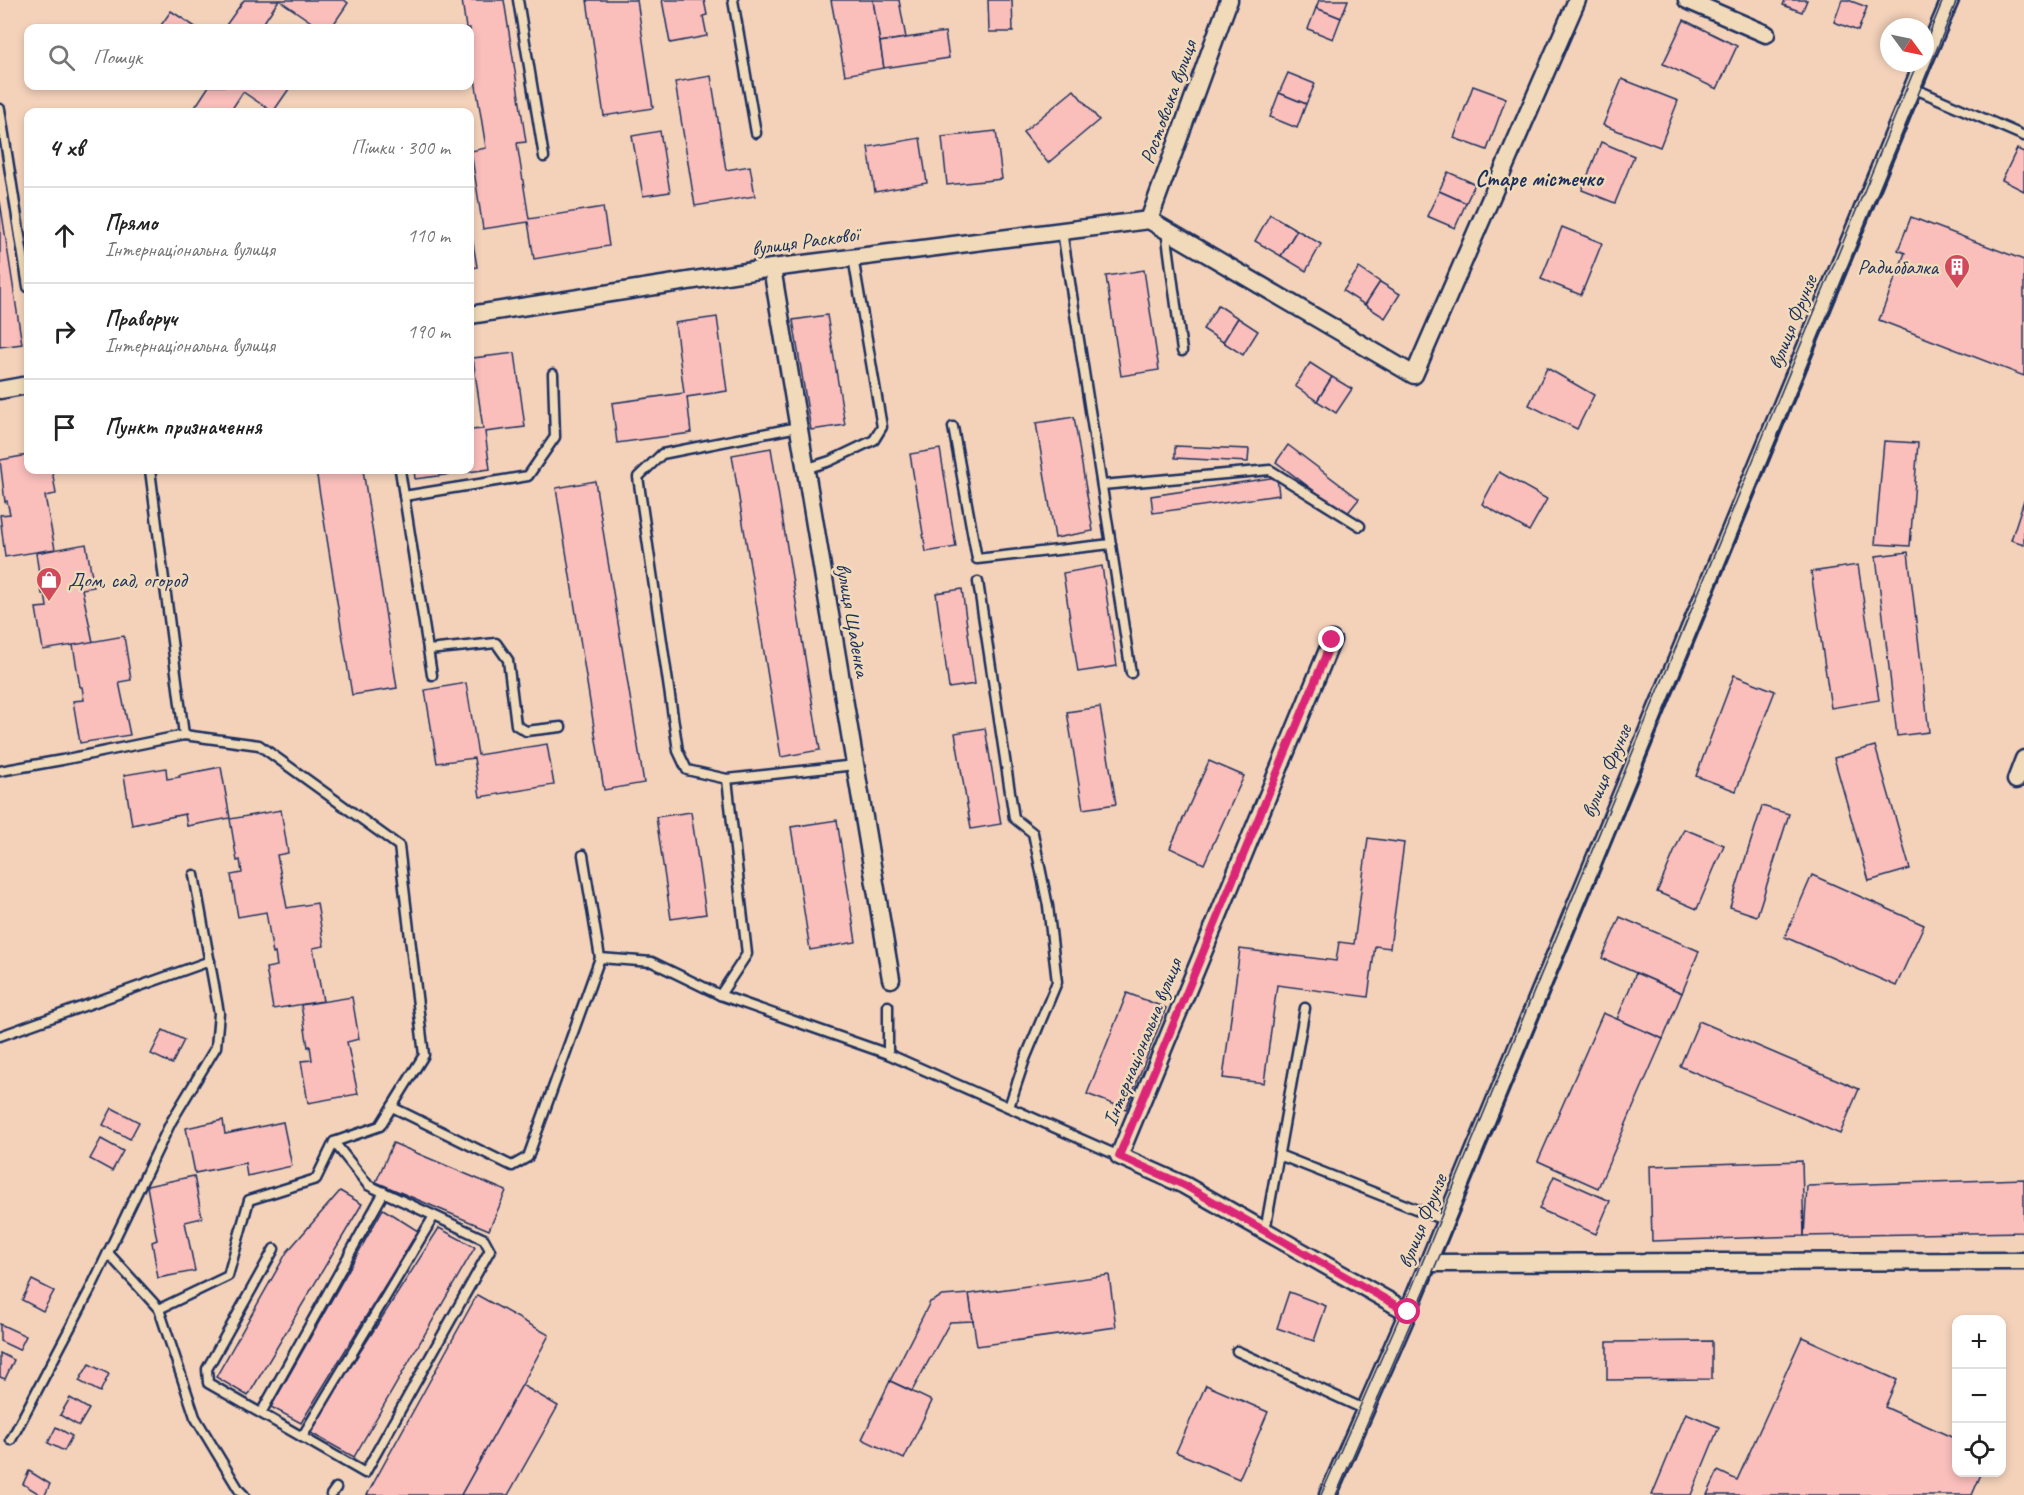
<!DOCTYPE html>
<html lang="uk">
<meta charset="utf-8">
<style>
body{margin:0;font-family:Caveat,sans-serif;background:#f2f2f2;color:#222}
.controls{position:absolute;right:18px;bottom:18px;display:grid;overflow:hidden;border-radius:12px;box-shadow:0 3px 9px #0003}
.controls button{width:54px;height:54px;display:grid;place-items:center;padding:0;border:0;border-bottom:2px solid #e0e0e0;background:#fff;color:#222;font:30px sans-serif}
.compass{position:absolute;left:1880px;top:18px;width:54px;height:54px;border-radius:50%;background:#fff;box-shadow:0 3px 9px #0003;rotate:123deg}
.stop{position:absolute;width:18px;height:18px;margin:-14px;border:4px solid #db2777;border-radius:50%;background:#fff}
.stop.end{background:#db2777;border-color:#fff;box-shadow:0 2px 6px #0008}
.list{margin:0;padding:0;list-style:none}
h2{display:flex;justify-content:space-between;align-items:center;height:78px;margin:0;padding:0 24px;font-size:26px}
h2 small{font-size:20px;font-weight:400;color:#767676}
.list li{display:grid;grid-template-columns:39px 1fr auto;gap:18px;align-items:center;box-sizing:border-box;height:96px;padding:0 24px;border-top:2px solid #e0e0e0}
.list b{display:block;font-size:22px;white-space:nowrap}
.list p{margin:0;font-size:20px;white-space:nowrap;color:#767676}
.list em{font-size:20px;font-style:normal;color:#767676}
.icon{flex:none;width:33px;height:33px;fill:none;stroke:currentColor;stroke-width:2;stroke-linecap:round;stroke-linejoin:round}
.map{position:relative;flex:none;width:2024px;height:1495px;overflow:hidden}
.search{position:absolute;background:#fff;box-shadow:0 3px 9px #0003;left:24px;top:24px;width:450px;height:66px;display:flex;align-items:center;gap:15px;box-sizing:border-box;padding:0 21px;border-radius:12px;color:#767676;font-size:22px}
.panel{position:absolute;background:#fff;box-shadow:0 3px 9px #0003;left:24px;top:108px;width:450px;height:366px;border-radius:12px}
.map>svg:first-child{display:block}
.building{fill:#fabebb;stroke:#1b2f5e;stroke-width:1.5}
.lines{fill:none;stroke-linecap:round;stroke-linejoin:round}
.service-casing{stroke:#1b2f5e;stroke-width:13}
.minor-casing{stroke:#1b2f5e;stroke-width:21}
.service{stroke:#f1dab9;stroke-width:8}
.minor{stroke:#f1dab9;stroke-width:16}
.tram{stroke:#1b2f5e;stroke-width:1.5}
.route{stroke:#db2777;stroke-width:8}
.labels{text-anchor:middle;stroke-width:5;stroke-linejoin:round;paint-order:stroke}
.street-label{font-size:21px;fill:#1b2f5e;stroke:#f1dab9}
.poi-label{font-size:21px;fill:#1b2f5e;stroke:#f1dab9;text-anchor:end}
.neighbourhood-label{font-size:22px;font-weight:bold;fill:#1b2f5e;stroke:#f1dab9}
</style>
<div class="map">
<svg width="2024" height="1495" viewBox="0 0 2024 1495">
<rect width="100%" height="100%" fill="#f4d2ba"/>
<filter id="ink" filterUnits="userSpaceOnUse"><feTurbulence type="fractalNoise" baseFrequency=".0167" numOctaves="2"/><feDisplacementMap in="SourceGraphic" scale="12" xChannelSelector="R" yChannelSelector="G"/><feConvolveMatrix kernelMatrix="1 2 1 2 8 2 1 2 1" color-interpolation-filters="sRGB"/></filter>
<g filter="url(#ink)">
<g class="building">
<polygon points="244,0 344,0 348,3 331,28 320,28 279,0 260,28 224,28"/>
<polygon points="462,0 504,0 526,142 517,143 529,219 603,207 609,246 534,259 528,222 483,229 471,151 486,148 470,48 470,28 466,28"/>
<polygon points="587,0 637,0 653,108 604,116"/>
<polygon points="662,0 704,0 707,15 703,16 707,36 670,43"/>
<polygon points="831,0 873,0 884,68 845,75"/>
<polygon points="873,0 899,0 906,38 880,42"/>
<polygon points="988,0 1012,0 1013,32 989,32"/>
<polygon points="1319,0 1348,0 1341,18 1316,8"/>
<polygon points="1785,0 1807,0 1802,12 1783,5"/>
<polygon points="1842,0 1848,0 1867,7 1858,31 1834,22"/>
<polygon points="1316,8 1341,18 1333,39 1308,29"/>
<polygon points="171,11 197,28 159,28"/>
<polygon points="1684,20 1737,46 1717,89 1663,64"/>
<polygon points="945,32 949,58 884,68 880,42"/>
<polygon points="1288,73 1315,84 1306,104 1279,93"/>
<polygon points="711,76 726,170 750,166 755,196 695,206 675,82"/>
<polygon points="1622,79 1678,101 1660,147 1603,125"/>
<polygon points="209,86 291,86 273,112 243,92 230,112 192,112"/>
<polygon points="1473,86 1506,98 1487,150 1454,138"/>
<polygon points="1074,90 1099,120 1048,163 1023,132"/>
<polygon points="1279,93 1306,104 1297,128 1270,117"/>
<polygon points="660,131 670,192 643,196 632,136"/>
<polygon points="996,131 1002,179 947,185 942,137"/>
<polygon points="920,138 927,183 875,192 868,147"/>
<polygon points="1601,142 1634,156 1615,203 1582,190"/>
<polygon points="2017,149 2024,152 2024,191 2002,180"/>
<polygon points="1448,172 1475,184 1466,203 1439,191"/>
<polygon points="1439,191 1466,203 1455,228 1427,216"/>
<polygon points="0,201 22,344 0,347"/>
<polygon points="1270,214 1297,230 1281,256 1255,241"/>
<polygon points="1911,217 2024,260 2024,376 1879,320 1905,253 1898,250"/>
<polygon points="1562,227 1602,243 1581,295 1541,279"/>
<polygon points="1297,230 1321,244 1306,271 1281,256"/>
<polygon points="471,231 477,267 470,269 470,232"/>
<polygon points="1359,268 1380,282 1365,305 1343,291"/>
<polygon points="1144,270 1159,370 1121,376 1106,276"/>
<polygon points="1380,282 1400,294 1385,318 1365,305"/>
<polygon points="1218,305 1238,318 1223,342 1203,329"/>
<polygon points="827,315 845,425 811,430 793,320"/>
<polygon points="717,317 727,391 687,397 691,433 617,443 612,403 684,393 675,323"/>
<polygon points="1238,318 1258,331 1243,355 1223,342"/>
<polygon points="515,353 525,427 485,432 490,469 415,479 414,470 470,470 470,430 483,429 473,358"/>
<polygon points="1310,363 1332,377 1317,401 1295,386"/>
<polygon points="1547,368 1594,395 1577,429 1529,405"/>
<polygon points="1332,377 1352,389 1336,413 1317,401"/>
<polygon points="1074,417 1093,531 1055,538 1036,423"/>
<polygon points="1884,441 1918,443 1910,546 1875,544"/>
<polygon points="1288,445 1359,499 1346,515 1276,462"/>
<polygon points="1175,446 1249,449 1248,462 1175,458"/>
<polygon points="771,448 820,750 781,757 732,455"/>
<polygon points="940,449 956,547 926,552 910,454"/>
<polygon points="28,455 28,470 52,470 56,494 45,496 55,549 5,557 0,515 10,514 7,501 5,502 0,460"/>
<polygon points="316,470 363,470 397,688 352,695"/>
<polygon points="1499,472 1547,499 1529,531 1482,504"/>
<polygon points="1277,477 1279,495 1153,513 1151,496"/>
<polygon points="595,481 644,783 604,790 556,488"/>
<polygon points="2024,500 2024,544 2011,540"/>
<polygon points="86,544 94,587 82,589 93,642 43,650 36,608 47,607 45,594 42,594 36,553"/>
<polygon points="1908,552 1929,732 1897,736 1876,556"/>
<polygon points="1858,565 1879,700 1831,708 1811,572"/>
<polygon points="1102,566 1117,666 1078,672 1063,573"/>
<polygon points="962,589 975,684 949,688 936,593"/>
<polygon points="124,636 131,680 119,682 130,735 80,743 73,701 84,700 82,687 80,687 73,645"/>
<polygon points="1734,675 1775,691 1736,791 1696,776"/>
<polygon points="466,683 478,755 547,744 554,785 480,797 474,758 437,763 425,690"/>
<polygon points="1100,707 1116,804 1083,809 1067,712"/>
<polygon points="985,728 1001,824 971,829 955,733"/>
<polygon points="1875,746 1910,869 1869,881 1834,758"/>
<polygon points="1209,761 1244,776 1204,864 1170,848"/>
<polygon points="221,767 230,818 187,826 185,814 132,825 124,775 166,768 167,779 180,777 179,775"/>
<polygon points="1762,806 1789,814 1757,916 1730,907"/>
<polygon points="281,810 288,853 277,855 287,908 317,903 324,946 313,948 323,1001 273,1009 266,968 277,966 275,953 273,954 266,912 238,917 231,875 242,873 240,860 237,861 230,819"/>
<polygon points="691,812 706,914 671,919 656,817"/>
<polygon points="837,820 856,942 810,950 791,827"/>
<polygon points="1684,829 1724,845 1697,909 1657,892"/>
<polygon points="1368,838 1404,843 1390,948 1375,946 1368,997 1277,985 1264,1083 1223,1078 1240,949 1336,961 1339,942 1354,944"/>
<polygon points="1812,875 1924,925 1896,986 1785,937"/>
<polygon points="1620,917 1699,951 1682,993 1602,958"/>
<polygon points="1636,973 1682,993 1663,1039 1617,1019"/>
<polygon points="1127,993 1166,1008 1126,1109 1087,1094"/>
<polygon points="352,997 359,1039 347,1042 358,1094 308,1103 301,1061 312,1060 310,1046 308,1047 301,1005"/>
<polygon points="1603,1013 1663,1039 1598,1188 1538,1161"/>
<polygon points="1699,1021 1859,1089 1840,1134 1680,1066"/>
<polygon points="163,1030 184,1040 172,1064 151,1054"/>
<polygon points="112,1108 139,1122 130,1139 103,1125"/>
<polygon points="223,1120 225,1134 283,1122 292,1166 247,1176 245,1163 195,1173 186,1128"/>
<polygon points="101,1139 123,1151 112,1171 90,1159"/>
<polygon points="393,1143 506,1191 489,1230 376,1182"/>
<polygon points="1802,1161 1804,1236 1652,1241 1650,1166"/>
<polygon points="194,1176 202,1218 185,1222 195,1271 158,1278 152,1242 157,1240 147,1186"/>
<polygon points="1554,1176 1610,1201 1596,1234 1539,1209"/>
<polygon points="2024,1179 2024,1232 1804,1236 1807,1186"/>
<polygon points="340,1191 362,1204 248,1396 216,1377 287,1252"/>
<polygon points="383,1209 418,1231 301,1423 271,1407"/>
<polygon points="439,1228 475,1247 354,1457 309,1432"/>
<polygon points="1109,1275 1116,1327 977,1346 969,1294"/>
<polygon points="32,1280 54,1291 43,1311 22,1300"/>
<polygon points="1289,1292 1326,1306 1314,1341 1277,1328"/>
<polygon points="969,1294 973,1321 950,1322 912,1391 890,1381 930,1302 942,1296"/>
<polygon points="477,1295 549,1335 522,1385 461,1495 367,1495"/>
<polygon points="0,1324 26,1336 19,1350 0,1341"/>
<polygon points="1802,1337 1897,1380 1885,1407 1956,1439 1956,1472 1982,1472 1972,1495 1707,1495 1718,1471 1737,1480"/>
<polygon points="1712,1341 1712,1379 1607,1380 1607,1342"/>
<polygon points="0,1353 14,1360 5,1379 0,1377"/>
<polygon points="89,1364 109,1374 100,1392 79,1381"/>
<polygon points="890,1381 932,1401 904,1459 862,1439"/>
<polygon points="522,1385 558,1406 508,1495 461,1495"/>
<polygon points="1206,1385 1268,1412 1239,1479 1176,1452"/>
<polygon points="70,1398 89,1409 79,1426 60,1415"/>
<polygon points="1686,1413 1719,1427 1691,1495 1652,1495"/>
<polygon points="56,1427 72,1436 64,1451 48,1443"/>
<polygon points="29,1471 50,1484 45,1495 41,1495 23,1484"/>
</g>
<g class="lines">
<defs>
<g id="service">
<polyline points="518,0 544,157"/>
<polyline points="733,0 756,133"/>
<polyline points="1913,88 2024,136"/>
<polyline points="0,109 28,287"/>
<polyline points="1166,230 1182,351"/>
<polyline points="1062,231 1131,673"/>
<polyline points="798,427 662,454 638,477 678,751 687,770 727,779 855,765"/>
<polyline points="953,427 977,559 1111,544"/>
<polyline points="805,469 830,461 874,440 882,427 853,257"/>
<polyline points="150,470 184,735"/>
<polyline points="400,470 432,675"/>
<polyline points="1102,485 1270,470 1360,526"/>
<polyline points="404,496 528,476 555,437 553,374"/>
<polyline points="978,582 1014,818 1033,833 1048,906 1057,982 1025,1059 1009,1107"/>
<polyline points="428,650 496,643 508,660 516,725 526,731 561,727"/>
<polyline points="0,771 62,760 184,735 259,745 399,846 424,1055 380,1126 334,1142 316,1179 249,1200 228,1276 159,1309"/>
<polyline points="600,958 652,962 720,995 888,1054 1119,1156"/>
<polyline points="720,995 747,954 727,779"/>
<polyline points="888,1006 888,1054"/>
<polyline points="0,1036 210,961"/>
<polyline points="392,1107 512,1166 528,1157 600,958 583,855"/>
<polyline points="1279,1155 1446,1221"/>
<polyline points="1265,1231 1305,1008"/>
<polyline points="274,1249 207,1369 208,1383 365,1473 490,1250 484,1239 368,1185 334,1142"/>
<polyline points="108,1253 159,1309 195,1417 239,1490 244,1495"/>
<polyline points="1237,1351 1366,1410"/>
<polyline points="261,1413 384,1192"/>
<polyline points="302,1437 434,1216"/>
<polyline points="11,1440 90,1290 171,1122 216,1047 219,1013 194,875"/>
<polyline points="331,1495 336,1488"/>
</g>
<g id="minor">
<polyline points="1687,0 1766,34"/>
<polyline points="1925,59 1950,0"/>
<polyline points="1149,220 1414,375 1577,0"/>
<polyline points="1149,220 1229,0"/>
<polyline points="772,268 891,979"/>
<polyline points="470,315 772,268 1149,220"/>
<polyline points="0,390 28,385"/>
<polyline points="1332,640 1119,1156 1184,1185 1408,1312"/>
<polyline points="2016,780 2024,759"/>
<polyline points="1429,1263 2024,1261"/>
<polyline points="1328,1495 1408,1312 1923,63"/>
</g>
</defs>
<use href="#service" class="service-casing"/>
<use href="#minor" class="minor-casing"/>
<use href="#service" class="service"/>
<use href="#minor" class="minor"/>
<g class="tram">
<polyline points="1925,44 1943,0"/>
<polyline points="1321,1495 1403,1309 1917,63"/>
<polyline points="1336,1495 1447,1239 1957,0"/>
</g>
</g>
</g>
<g class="lines" filter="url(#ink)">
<polyline class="route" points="1332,640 1119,1156 1184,1185 1408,1312"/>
</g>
<defs>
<symbol id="building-pin" viewBox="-11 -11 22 30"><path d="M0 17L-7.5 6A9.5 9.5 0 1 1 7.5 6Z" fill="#d1495b" stroke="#f1dab9"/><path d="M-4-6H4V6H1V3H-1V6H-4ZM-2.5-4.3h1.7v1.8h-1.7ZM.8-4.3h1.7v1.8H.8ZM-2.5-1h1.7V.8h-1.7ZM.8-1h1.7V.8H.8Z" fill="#fff"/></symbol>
<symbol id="shop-pin" viewBox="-11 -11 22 30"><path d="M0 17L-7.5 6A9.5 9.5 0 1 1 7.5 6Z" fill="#d1495b" stroke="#f1dab9"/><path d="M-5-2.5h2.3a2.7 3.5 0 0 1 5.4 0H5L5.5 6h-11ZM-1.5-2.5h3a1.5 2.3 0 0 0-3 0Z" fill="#fff"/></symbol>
</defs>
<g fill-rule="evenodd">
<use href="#building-pin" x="1942" y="252" width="30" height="40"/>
<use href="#shop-pin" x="34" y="565" width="30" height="40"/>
</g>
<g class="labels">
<g class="street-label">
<text transform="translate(1168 102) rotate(-70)" y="7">Ростовська вулиця</text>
<text transform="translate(805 241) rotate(-8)" y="7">вулиця Раскової</text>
<text transform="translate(1792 322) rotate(-68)" y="7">вулиця Фрунзе</text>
<text transform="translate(853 620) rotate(80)" y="7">вулиця Щаденка</text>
<text transform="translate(1606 771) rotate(-67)" y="7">вулиця Фрунзе</text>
<text transform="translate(1142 1042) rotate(-68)" y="7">Інтернаціональна вулиця</text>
<text transform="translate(1422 1221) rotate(-68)" y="7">вулиця Фрунзе</text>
</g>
<g class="poi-label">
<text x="1938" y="274">Радиобалка</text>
<text x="68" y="587" text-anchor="start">Дом, сад, огород</text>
</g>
<g class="neighbourhood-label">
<text x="1539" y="186">Старе містечко</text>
</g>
</g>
</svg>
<div class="controls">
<button>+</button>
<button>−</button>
<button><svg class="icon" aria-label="locate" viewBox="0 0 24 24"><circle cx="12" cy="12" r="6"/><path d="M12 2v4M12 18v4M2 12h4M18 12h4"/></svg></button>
</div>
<svg class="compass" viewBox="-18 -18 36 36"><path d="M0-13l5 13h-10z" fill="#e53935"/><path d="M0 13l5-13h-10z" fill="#767676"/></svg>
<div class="stop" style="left:1408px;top:1312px"></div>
<div class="stop end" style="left:1332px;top:640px"></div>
<div class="search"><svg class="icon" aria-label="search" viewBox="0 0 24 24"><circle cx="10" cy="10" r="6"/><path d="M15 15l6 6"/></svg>Пошук</div>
<section class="panel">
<h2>4 хв<small>Пішки · 300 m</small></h2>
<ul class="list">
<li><svg class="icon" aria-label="ahead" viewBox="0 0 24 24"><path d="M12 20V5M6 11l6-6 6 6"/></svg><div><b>Прямо</b><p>Інтернаціональна вулиця</p></div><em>110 m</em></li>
<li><svg class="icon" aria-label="right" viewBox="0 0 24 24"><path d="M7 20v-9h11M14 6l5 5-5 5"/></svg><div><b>Праворуч</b><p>Інтернаціональна вулиця</p></div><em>190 m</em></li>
<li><svg class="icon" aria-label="arrive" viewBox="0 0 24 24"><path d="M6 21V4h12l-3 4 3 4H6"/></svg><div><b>Пункт призначення</b></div></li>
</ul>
</section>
</div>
